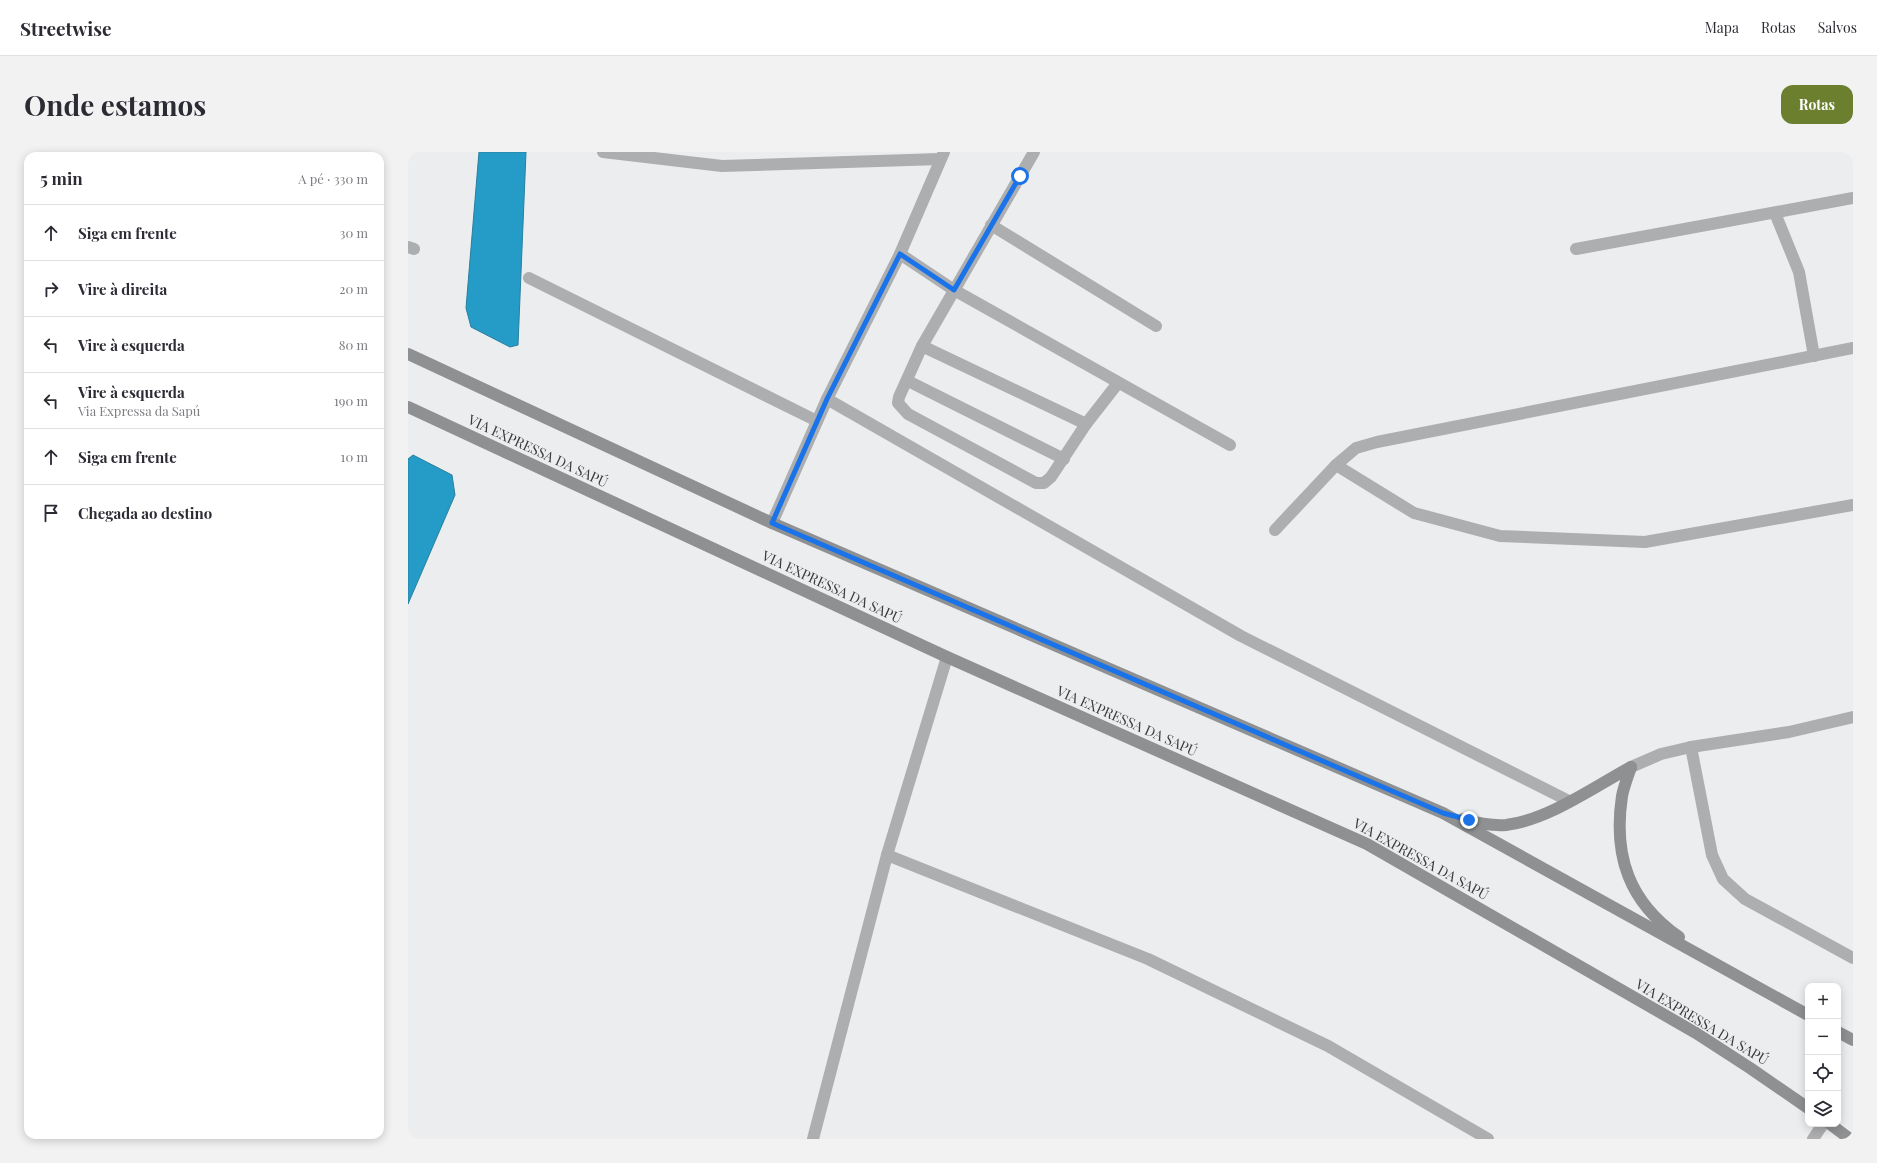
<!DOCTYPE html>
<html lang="pt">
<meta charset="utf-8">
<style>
body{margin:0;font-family:"Playfair Display",serif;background:#f2f2f3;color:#2b2b33}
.controls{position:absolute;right:12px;bottom:12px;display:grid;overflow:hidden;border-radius:8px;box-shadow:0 2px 10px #0003}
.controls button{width:36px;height:36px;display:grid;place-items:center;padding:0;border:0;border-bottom:1px solid #e1e1e2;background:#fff;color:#2b2b33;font:20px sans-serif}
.stop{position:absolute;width:12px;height:12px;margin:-9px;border:3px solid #1a73e8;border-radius:50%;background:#fff}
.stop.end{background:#1a73e8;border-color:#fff;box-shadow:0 1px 4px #0008}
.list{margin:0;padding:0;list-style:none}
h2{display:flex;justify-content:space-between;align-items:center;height:52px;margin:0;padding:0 16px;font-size:17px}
h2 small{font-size:13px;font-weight:400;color:#7c7c81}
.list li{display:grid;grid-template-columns:26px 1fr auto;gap:12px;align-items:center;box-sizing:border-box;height:56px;padding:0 16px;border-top:1px solid #e1e1e2}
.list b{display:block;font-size:15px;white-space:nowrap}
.list p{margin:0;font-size:13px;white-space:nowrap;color:#7c7c81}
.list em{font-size:13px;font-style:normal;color:#7c7c81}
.icon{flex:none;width:22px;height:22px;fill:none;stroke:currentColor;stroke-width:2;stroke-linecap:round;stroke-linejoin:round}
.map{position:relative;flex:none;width:1445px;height:987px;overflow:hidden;border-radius:12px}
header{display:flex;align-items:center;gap:24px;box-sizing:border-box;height:56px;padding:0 20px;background:#fff;border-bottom:1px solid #e1e1e2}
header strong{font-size:19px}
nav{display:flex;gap:22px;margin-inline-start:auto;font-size:14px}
.intro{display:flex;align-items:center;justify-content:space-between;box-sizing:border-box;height:96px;padding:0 24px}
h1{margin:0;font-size:28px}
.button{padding:10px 18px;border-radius:12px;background:#6c7f2f;color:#fff;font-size:14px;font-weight:700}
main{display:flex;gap:24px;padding:0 24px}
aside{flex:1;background:#fff;border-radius:12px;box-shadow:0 2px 10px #0003}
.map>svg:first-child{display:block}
.water{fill:#249cc7;stroke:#2a7f9d}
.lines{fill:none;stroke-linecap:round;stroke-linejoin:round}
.lane{stroke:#adaeaf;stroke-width:12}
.street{stroke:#adaeaf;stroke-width:12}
.secondary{stroke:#8f9091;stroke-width:12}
.route{stroke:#1a73e8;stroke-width:5}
.labels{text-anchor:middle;stroke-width:3;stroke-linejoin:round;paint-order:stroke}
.street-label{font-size:14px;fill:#393a3b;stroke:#ebedef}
</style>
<header>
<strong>Streetwise</strong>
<nav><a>Mapa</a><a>Rotas</a><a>Salvos</a></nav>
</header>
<div class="intro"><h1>Onde estamos</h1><a class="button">Rotas</a></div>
<main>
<aside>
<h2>5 min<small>A pé · 330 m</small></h2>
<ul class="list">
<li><svg class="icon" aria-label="ahead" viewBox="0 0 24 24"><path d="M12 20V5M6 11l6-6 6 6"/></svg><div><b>Siga em frente</b></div><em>30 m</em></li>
<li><svg class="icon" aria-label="right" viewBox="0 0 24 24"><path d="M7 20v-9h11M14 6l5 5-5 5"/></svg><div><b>Vire à direita</b></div><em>20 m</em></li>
<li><svg class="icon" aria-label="left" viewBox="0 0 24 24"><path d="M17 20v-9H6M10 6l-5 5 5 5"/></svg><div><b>Vire à esquerda</b></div><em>80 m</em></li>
<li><svg class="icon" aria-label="left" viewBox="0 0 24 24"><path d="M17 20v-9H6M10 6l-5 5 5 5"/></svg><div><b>Vire à esquerda</b><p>Via Expressa da Sapú</p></div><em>190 m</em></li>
<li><svg class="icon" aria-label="ahead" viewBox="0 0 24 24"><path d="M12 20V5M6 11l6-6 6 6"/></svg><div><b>Siga em frente</b></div><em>10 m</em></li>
<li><svg class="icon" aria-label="arrive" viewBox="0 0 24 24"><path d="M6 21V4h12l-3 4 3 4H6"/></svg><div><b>Chegada ao destino</b></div></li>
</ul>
</aside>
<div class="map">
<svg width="1445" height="987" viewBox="0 0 1445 987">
<rect width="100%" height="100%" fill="#ebedef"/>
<g class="water">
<polygon points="71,0 118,0 110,193 102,195 63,175 58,156"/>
<polygon points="5,303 44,323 47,343 0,452 0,307"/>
</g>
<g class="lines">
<g class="lane">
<polyline points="626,0 514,194 491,245 490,251 500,262 628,331 636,331 643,325 678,272 710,231"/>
<polyline points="583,73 748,174"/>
<polyline points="492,102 546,138 822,293"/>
<polyline points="514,194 678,272"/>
<polyline points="500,229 656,307"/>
<polyline points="479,703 740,807 920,894 1080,987"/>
<polyline points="405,987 479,703 539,505"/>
</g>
<g class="street">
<polyline points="195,0 314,14 532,7"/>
<polyline points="1367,61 1391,120 1406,204"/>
<polyline points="0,95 6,97"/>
<polyline points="1168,97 1445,46"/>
<polyline points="121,126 409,269"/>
<polyline points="419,247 833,484 1161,649"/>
<polyline points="928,313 1006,361 1092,384 1237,390 1445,353"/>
<polyline points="364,371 419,247 492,102 536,0"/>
<polyline points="867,378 928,313 948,296 969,290 1445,196"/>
<polyline points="1283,595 1304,703 1315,727 1337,747 1445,806"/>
<polyline points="1223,615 1253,602 1283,595 1381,580 1445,565"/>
<polyline points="1405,987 1415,972"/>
</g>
<g class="secondary">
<polyline points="0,202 364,371 1035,661 1400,863"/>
<polyline points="0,255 539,505 959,692 1288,881 1342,916 1400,956"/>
<path d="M1223 615C1220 624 1216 634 1214 644 1205 704 1221 750 1271 785"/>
<path d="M1055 667C1069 671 1083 674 1098 673 1140 668 1186 635 1223 615"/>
<polyline points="1430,880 1445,888"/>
<polyline points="1422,972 1442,987"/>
</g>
</g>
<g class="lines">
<polyline class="route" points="612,24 546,138 492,102 419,247 364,371 1035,661 1061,668"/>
</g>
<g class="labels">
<g class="street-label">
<text transform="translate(130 299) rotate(25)" y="5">VIA EXPRESSA DA SAPÚ</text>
<text transform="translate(424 435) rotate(25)" y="5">VIA EXPRESSA DA SAPÚ</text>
<text transform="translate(719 569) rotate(24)" y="5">VIA EXPRESSA DA SAPÚ</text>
<text transform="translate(1013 707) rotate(29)" y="5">VIA EXPRESSA DA SAPÚ</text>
<text transform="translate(1294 870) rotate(31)" y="5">VIA EXPRESSA DA SAPÚ</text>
</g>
</g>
</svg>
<div class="controls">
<button>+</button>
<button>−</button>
<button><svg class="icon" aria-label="locate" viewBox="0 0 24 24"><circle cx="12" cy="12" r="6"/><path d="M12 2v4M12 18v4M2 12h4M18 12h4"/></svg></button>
<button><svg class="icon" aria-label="layers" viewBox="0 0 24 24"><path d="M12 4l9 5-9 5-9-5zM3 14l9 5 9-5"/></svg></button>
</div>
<div class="stop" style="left:612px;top:24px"></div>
<div class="stop end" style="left:1061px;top:668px"></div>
</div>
</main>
